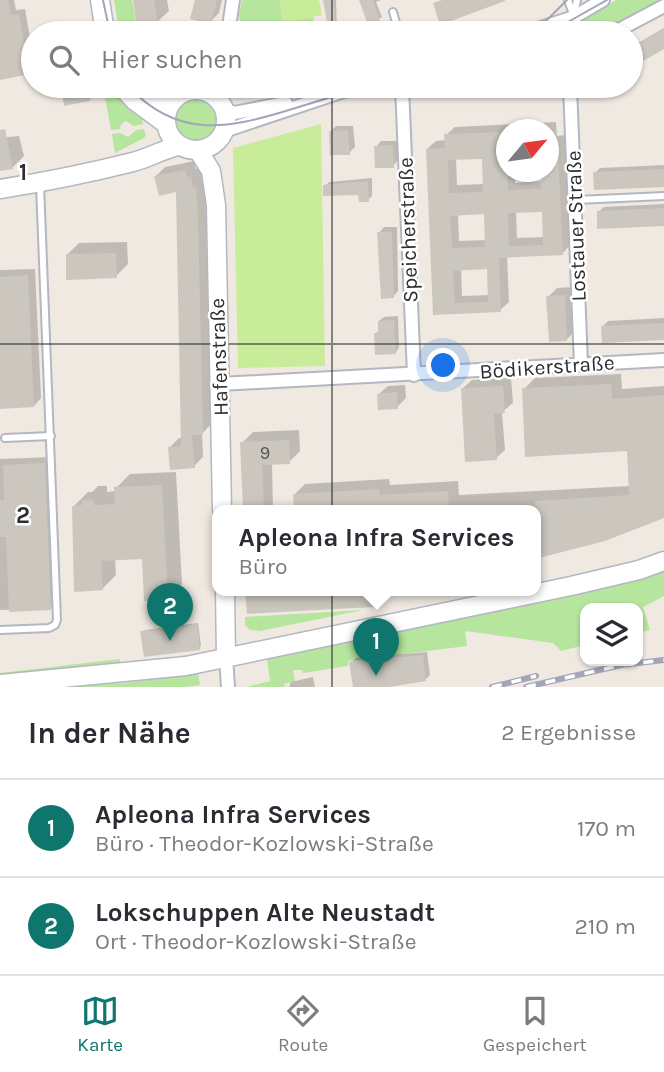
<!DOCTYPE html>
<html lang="de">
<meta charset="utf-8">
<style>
body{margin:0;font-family:Karla,sans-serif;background:#f7f7f7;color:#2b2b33}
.controls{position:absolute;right:21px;bottom:21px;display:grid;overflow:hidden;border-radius:14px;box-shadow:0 2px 5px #0004}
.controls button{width:63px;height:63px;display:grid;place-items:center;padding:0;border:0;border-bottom:2px solid #e1e1e2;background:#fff;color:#2b2b33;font:35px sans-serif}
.compass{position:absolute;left:496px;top:119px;width:63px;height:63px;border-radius:50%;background:#fff;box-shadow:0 2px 5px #0004;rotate:61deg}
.you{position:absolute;left:444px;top:366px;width:24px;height:24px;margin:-18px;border:5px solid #fff;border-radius:50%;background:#1a73e8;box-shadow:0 0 0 10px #1a73e833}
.badge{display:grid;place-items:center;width:46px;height:46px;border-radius:50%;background:#0f766e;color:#fff;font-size:23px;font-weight:700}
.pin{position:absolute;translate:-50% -58px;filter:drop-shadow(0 2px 4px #0008)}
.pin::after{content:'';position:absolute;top:37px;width:24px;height:21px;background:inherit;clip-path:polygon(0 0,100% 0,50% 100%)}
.popup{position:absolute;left:212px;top:505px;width:329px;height:91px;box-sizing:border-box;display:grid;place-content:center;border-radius:14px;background:#fff;filter:drop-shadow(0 2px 5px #0005);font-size:23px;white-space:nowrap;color:#7c7c81}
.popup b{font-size:26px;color:#2b2b33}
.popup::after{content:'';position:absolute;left:50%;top:100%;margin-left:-14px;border:14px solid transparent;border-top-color:#fff}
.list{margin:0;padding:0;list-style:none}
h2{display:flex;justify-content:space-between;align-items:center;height:91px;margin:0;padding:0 28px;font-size:30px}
h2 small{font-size:23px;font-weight:400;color:#7c7c81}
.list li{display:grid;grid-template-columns:46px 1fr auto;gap:21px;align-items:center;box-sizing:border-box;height:98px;padding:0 28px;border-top:2px solid #e1e1e2}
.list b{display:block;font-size:26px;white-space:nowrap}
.list p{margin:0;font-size:23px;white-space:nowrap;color:#7c7c81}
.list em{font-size:23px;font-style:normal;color:#7c7c81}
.icon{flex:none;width:38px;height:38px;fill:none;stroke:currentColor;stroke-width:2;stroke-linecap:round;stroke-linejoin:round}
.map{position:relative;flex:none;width:664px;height:687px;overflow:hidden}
.search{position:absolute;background:#fff;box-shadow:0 2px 5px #0004;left:21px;right:21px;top:21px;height:77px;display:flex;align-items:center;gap:18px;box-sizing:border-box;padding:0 24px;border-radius:38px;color:#7c7c81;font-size:26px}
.sheet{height:287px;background:#fff}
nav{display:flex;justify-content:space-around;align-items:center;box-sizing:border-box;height:98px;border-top:2px solid #e1e1e2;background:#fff;font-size:19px;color:#7c7c81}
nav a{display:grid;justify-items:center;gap:4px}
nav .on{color:#0f766e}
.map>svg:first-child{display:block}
.green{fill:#b6e59e}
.pitch{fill:#c9ec9a}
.shadow{fill:#0003;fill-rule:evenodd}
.building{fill:#cbc7bf;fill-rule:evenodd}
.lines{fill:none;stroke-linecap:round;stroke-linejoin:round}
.lane-casing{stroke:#b4b7c1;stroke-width:10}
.street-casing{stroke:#b4b7c1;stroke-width:16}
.secondary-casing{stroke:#b4b7c1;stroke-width:21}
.lane{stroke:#fff;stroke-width:6}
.street{stroke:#fff;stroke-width:12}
.secondary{stroke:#fff;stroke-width:18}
.tram{stroke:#a3a6b8;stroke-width:2}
.rail-casing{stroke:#a3a6b8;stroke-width:6}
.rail{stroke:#fff;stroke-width:3.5;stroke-dasharray:10;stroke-linecap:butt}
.grid{fill:none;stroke:#2e2e2e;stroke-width:2;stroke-opacity:0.55}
.labels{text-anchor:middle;stroke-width:5;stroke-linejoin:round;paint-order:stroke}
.number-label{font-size:18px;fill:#555452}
.street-label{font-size:21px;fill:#2e2e2e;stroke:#fff}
.grid-label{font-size:23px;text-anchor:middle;font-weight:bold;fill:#2e2e2e;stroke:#fff;stroke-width:5;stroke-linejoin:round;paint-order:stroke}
</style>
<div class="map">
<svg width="664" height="687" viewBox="0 0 664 687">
<rect width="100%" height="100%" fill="#efe9e1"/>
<g class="green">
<polygon points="114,0 132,0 137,27 119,30"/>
<polygon points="242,0 280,0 283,23 313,17 315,33 241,33 239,14"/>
<polygon points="616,0 663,0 603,33 579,33 575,26 579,21"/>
<polygon points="180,23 183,26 212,33 123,32"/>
<polygon points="103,86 110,86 129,108 142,118 143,124 134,126 126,121 121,124 120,129 111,130"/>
<polygon points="251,86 308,86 255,97"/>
<circle cx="195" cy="121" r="24"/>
<polygon points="144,129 146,136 142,139 115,153 112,134 120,133 128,137 136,130"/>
<polygon points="664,570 664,596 643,607 650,630 638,633 638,608 585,608 585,645 561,651 553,643 465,631 467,646 348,661 348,666 303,673 302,670 293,670 295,681 284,684 285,687 246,687 270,681 267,659 648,576"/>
<polygon points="363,610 260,631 250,630 245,625 245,617"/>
<polygon points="120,659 120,662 0,676 0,673"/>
<polygon points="198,673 200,685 185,687 67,687 125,683"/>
</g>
<g class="pitch">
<polygon points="280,0 319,0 322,15 283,23"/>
<polygon points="321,124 325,366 238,368 233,148"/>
</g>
<g class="shadow">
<polygon points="0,0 14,0 16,10 25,9 33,55 33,69 30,72 0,73"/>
<polygon points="134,0 167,0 169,11 157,22"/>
<polygon points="196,0 222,0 219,13 210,22"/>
<polygon points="325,0 336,0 337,30 335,33 331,33"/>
<polygon points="360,0 381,0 376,2 382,17 379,19"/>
<polygon points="664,28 664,47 631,66 631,47"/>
<polygon points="62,86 97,86 98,91 89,100 65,104"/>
<path d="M556 122 557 136 565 135 570 245 562 254 507 256 509 302 500 310 435 313 427 149 436 141 446 140V135L455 127ZM506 130H548V172H542L543 181 515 183V172H506ZM484 157 485 184 457 185 456 158ZM543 210 545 237 517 238 516 211ZM486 213 487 240 459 241 458 214ZM489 267 490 295 462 296 461 268Z"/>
<polygon points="336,126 353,126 355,147 349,153 330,132"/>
<polygon points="0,136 0,138 19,136 24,156 12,168 0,169"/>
<polygon points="381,141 398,141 398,160 393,166 376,147"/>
<polygon points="194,161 196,169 200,168 202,179 205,179 211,424 202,434 203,457 194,466 170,447 179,438 183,438 178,190 156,176 165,167"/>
<polygon points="664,165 664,185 595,173 600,168"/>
<polygon points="372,178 372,196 368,200 360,193 325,186 329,182"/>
<polygon points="664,204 664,224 598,212 604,207"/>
<polygon points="384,227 397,227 398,291 393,297 379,233"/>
<polygon points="127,242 128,264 116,276 67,255 79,243"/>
<polygon points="35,269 41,398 34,406 0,407 0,270"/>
<polygon points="573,287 575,331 567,339 548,297 557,288"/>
<polygon points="398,316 399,348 395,353 376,333 380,330 379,321 384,317"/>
<polygon points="664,318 664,339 603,326 608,321"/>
<polygon points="621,374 622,389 664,386 664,517 535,510 295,510 294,495 305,484 389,479 390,485 458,481 459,495 630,486 629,449 524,389 535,378"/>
<polygon points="511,378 513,403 502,412 505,450 496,458 463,388 472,380"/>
<polygon points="405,385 406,398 397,407 379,394 388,386"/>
<polygon points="299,430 300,451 289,462 272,463 273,510 245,510 242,443 253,432"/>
<polygon points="52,457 57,601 50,608 0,610 0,459"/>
<polygon points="176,472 182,584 168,598 143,558 115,559 116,575 102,589 74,506 88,492 92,492 98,486 107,486 107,492 116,491 116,488 130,474"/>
<polygon points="247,590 383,590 383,594 373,605"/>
<polygon points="198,623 201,646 199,648 142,632 145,630"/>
<polygon points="427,652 430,675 426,679 375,687 354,687 351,663 356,658"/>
<polygon points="313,677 315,687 289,687 291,682"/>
</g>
<g class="building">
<polygon points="0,0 8,0 11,15 19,14 30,74 0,80"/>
<polygon points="133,0 154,0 158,24 137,27"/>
<polygon points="195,0 217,0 211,24 190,19"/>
<polygon points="323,0 334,0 336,33 329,33"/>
<polygon points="359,0 373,0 380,21 368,25"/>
<polygon points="442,0 505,0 505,1 440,25 433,3"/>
<polygon points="664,29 664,49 631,68 631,48"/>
<polygon points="61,86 87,86 90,101 64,106"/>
<polygon points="5,129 13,169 0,171 0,130"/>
<polygon points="348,130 350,155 330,155 329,131"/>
<path d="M549 131H557L563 255 499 258 501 312 433 315 426 149 445 148 444 134 507 132 508 190 541 189V172H549ZM482 159 483 192 449 193 448 160ZM542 212 543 245 509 246 508 213ZM484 214 485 247 452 248 450 216ZM487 269 488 302 455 303 453 271Z"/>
<polygon points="393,145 394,168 375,168 374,146"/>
<polygon points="664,169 664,187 594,190 593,172"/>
<polygon points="185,170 187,177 191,176 193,188 196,187 198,216 203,435 192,435 195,468 170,470 168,447 181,446 176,192 159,196 154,176"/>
<polygon points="368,181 369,202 359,202 358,195 323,196 323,185"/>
<polygon points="664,208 664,226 597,229 597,211"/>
<polygon points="377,232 392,232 394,298 381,299"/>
<polygon points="116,253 117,278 66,280 66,254"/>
<polygon points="28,275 34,407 0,409 0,277"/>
<polygon points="565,295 567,341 549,342 546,296"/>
<polygon points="394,320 396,354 375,355 374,333 378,333 378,321"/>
<polygon points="664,323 664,340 602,343 601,326"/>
<polygon points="611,384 612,399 664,395 664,518 605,541 535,559 535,501 629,495 627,451 525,457 522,388"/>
<polygon points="503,386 505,413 494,414 497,460 465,462 461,388"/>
<polygon points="397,392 398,409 378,410 377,394"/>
<polygon points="289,440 290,464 262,465 264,510 243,510 240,442"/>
<polygon points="45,463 51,610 9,612 6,537 0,537 0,500 4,500 3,465"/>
<polygon points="162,485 168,600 144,601 142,559 101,561 103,590 74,592 72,506 82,505 82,500 93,499 94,505 115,504 114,487"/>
<polygon points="379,489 380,495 448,491 449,510 294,510 293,494"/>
<polygon points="245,590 372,590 374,607 247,614"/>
<polygon points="197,624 200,650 144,657 140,631"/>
<polygon points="423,655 426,681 389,687 353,687 349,662"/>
</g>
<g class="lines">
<defs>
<g id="lane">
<polyline points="568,0 574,17"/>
<polyline points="393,12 399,33"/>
<polyline points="574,15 577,0"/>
<polyline points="576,200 664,196"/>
<polyline points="5,438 51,436"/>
<polyline points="0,630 49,628 55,625 57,620 40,185"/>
</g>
<g id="street">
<polyline points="228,33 233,0"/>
<polyline points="525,33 574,17 603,0"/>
<polyline points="613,33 664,6"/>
<polyline points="219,86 220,103"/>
<polyline points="402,86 414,375"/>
<polyline points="570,86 581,365"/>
<polyline points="196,90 201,86"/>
<polyline points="223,108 234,113 286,103"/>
<polyline points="224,131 359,86"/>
<polyline points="220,384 664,360"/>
<polyline points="226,657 228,687"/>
</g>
<g id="secondary">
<polyline points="100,0 105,33"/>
<polyline points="121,86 135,101 166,124"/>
<path d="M138 86C148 96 159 104 173 100"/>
<circle cx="196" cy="120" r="30"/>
<polyline points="198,150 211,171 216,205 222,510"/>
<path d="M0 189C45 182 89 173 133 162 149 158 163 149 179 146"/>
<polyline points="225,590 226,657"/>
<polyline points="0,684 186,666 571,586 639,570 664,561"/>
</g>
</defs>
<use href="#lane" class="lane-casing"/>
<use href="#street" class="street-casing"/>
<use href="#secondary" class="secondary-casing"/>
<use href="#lane" class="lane"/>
<use href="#street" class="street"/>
<use href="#secondary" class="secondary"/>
<g class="tram">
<polyline points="103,0 110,33"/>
<polyline points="511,33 547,20 567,0"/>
<polyline points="531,33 568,22 607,0"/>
<path d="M128 86C177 139 227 129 289 110 315 102 341 94 367 86"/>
</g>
<defs>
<g id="rail">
<polyline points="492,687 536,676"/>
<polyline points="526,687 621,665 664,660"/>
</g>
</defs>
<use href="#rail" class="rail-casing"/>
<use href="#rail" class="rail"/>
</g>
<path class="grid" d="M332 0V33M332 86V687M0 344H664"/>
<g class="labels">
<g class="number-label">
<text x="265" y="459">9</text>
</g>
<g class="street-label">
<text transform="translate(576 226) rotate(-92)" y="7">Lostauer Straße</text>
<text transform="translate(408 230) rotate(-92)" y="7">Speicherstraße</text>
<text transform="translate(219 357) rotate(-92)" y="7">Hafenstraße</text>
<text transform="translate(547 367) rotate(-4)" y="7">Bödikerstraße</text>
</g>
</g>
<g class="grid-label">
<text x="23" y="180">1</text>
<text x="23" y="523">2</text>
</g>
</svg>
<div class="controls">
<button><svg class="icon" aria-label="layers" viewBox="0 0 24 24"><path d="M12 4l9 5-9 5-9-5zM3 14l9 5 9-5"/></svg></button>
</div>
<svg class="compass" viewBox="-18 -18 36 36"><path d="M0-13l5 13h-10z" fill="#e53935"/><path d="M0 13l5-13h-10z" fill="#7c7c81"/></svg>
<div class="you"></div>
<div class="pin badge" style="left:376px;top:676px">1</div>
<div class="popup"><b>Apleona Infra Services</b>Büro</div>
<div class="pin badge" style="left:170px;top:641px">2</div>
<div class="search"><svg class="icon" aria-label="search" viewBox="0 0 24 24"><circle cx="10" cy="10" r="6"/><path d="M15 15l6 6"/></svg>Hier suchen</div>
</div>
<section class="sheet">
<h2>In der Nähe<small>2 Ergebnisse</small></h2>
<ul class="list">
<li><span class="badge">1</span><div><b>Apleona Infra Services</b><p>Büro · Theodor-Kozlowski-Straße</p></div><em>170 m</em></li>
<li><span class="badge">2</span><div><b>Lokschuppen Alte Neustadt</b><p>Ort · Theodor-Kozlowski-Straße</p></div><em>210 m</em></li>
</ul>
</section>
<nav>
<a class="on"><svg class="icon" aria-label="map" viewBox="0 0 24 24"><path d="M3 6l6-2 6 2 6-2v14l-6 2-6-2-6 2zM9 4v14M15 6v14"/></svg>Karte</a>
<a><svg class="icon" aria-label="directions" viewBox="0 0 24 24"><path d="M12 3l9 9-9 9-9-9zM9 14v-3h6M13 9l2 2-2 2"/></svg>Route</a>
<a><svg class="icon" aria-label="saved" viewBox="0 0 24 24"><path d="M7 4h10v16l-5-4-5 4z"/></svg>Gespeichert</a>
</nav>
